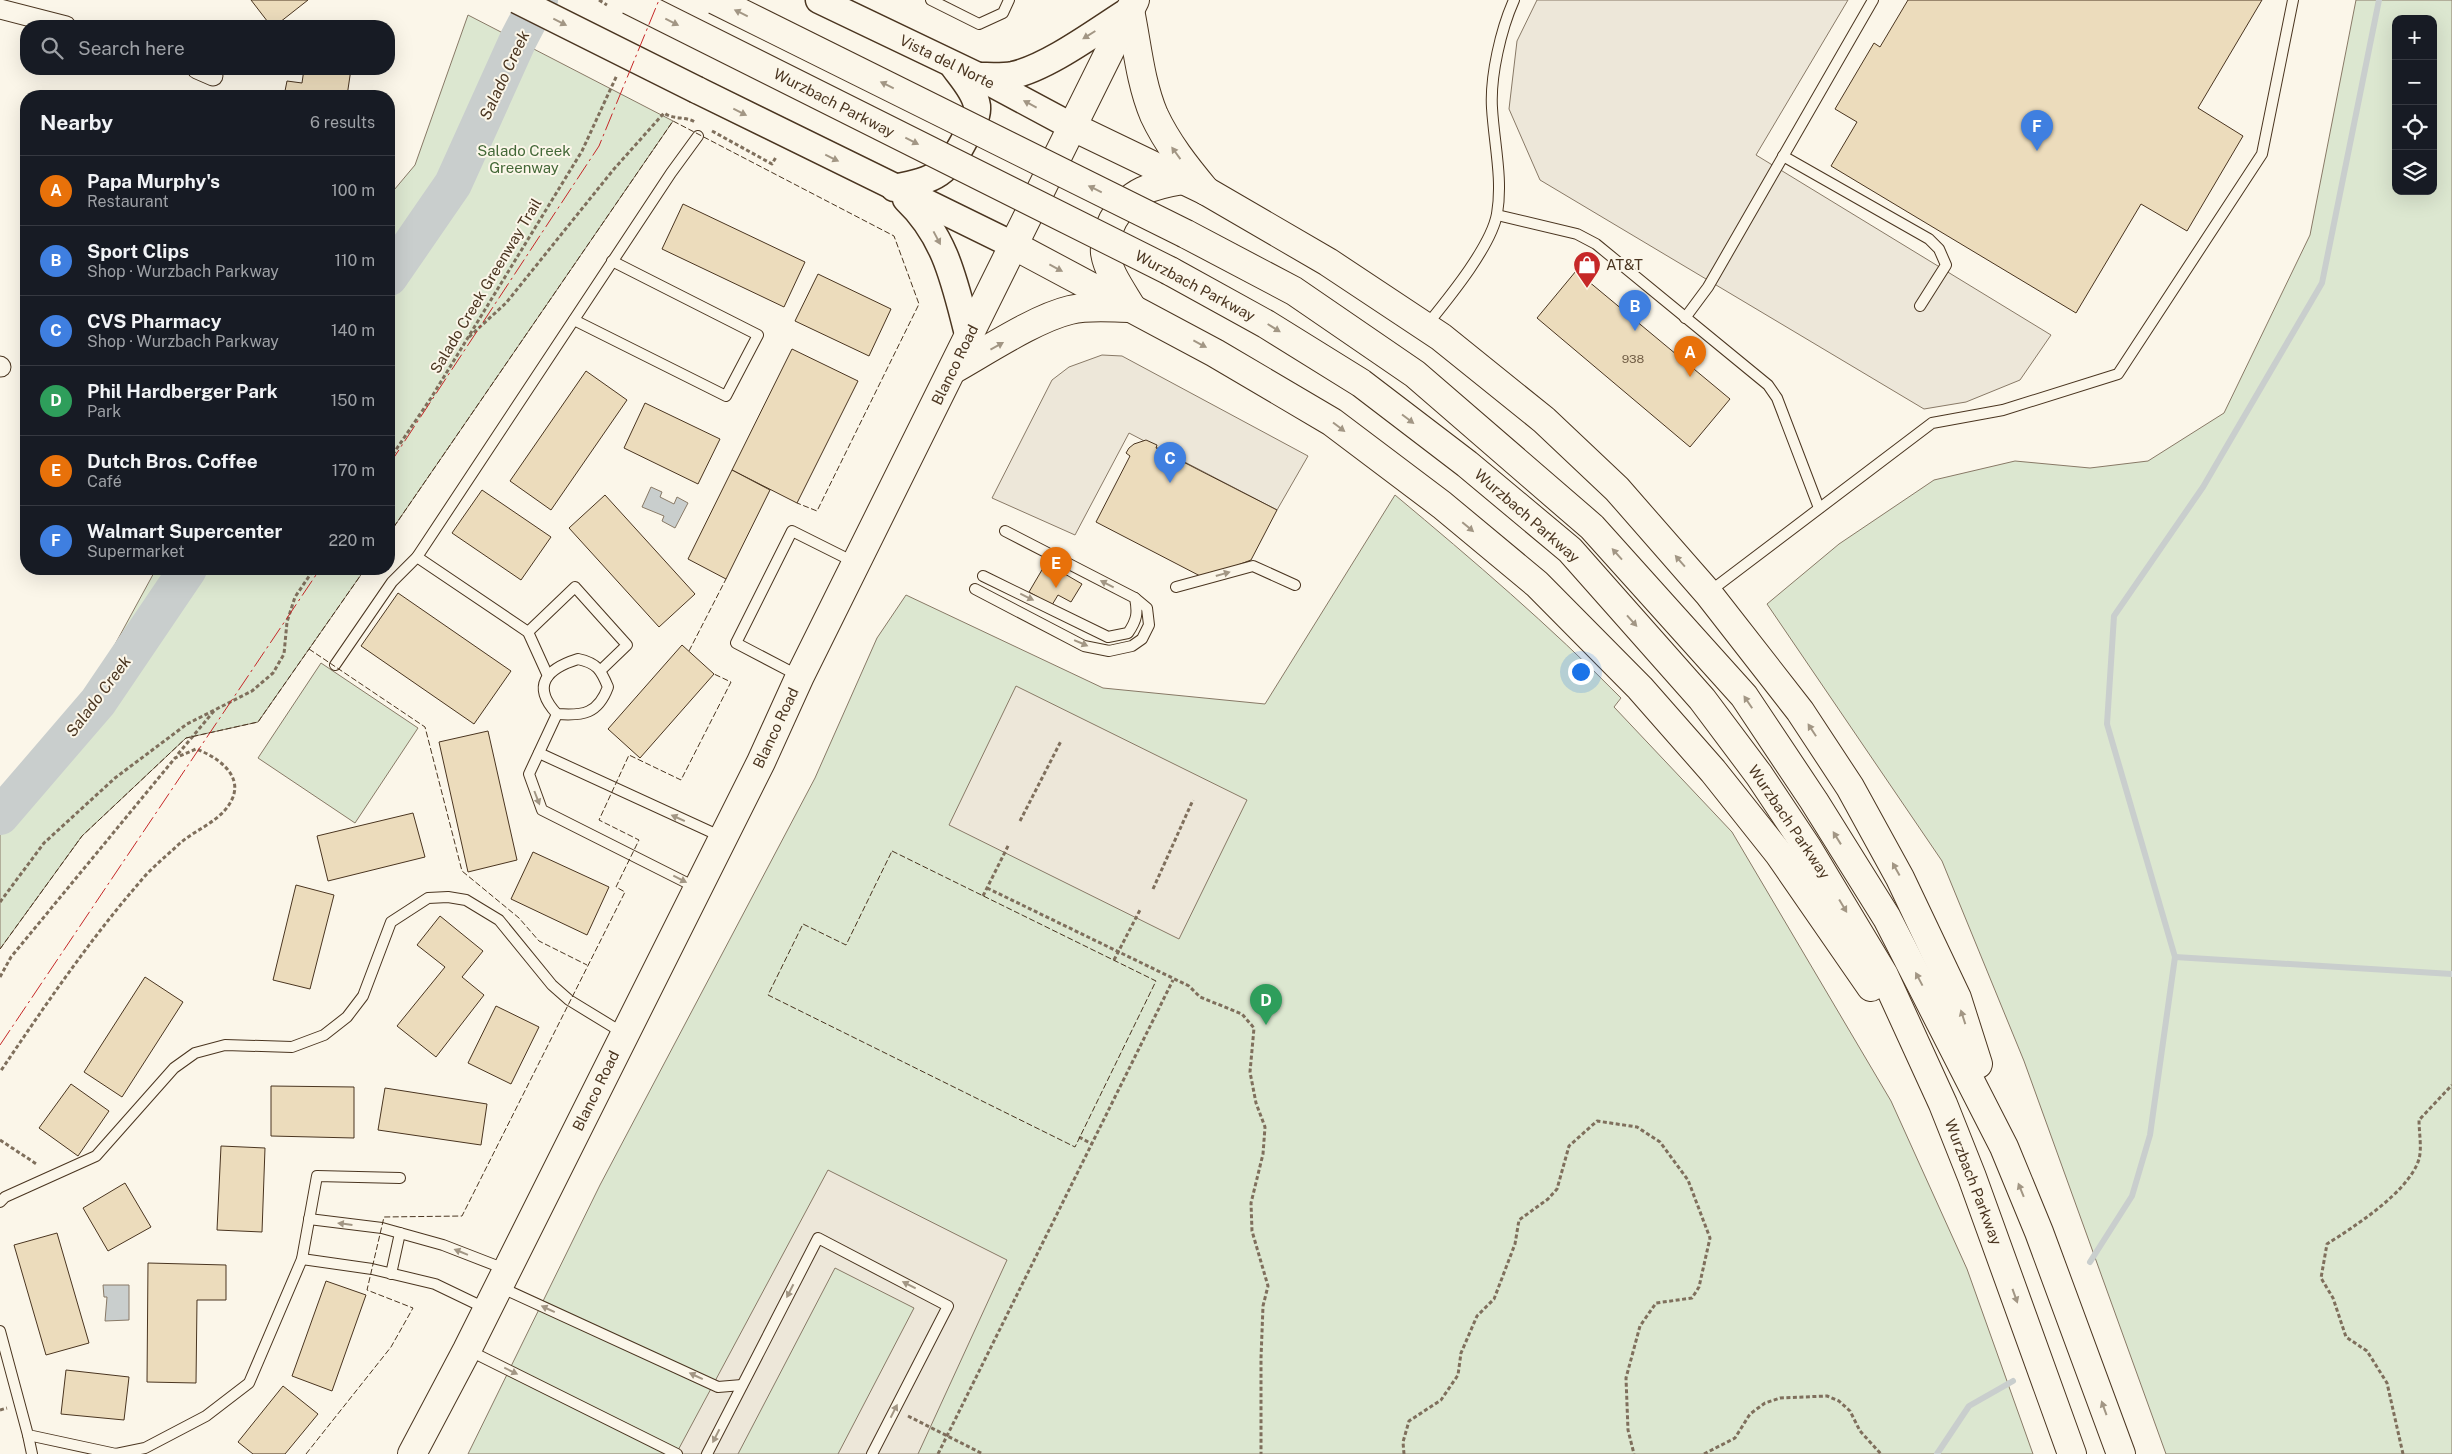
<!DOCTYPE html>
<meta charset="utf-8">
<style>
body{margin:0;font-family:"Public Sans",sans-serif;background:#20242c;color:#f1f3f6}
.controls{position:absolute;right:15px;top:15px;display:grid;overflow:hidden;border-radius:10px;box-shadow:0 5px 20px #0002}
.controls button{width:45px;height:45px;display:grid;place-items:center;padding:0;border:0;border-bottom:1px solid #363941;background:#171b24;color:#f1f3f6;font:25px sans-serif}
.you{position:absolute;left:1580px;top:671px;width:18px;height:18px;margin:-12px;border:4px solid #fff;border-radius:50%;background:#1a73e8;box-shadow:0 0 0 8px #1a73e833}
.badge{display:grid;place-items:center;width:32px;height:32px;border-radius:50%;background:#c62828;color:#fff;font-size:16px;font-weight:700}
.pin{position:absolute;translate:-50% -41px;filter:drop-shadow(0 1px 2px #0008)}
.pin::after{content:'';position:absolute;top:26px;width:18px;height:15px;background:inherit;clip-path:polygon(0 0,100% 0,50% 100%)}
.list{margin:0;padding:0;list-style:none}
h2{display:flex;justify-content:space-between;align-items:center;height:65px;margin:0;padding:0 20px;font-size:21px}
h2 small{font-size:16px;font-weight:400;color:#9ea1a6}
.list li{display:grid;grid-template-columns:32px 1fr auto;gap:15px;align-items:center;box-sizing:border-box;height:70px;padding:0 20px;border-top:1px solid #363941}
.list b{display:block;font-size:19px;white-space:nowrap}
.list p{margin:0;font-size:16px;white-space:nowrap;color:#9ea1a6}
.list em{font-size:16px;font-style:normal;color:#9ea1a6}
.icon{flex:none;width:28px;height:28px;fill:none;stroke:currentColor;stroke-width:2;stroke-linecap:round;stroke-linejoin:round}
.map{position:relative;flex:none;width:2452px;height:1454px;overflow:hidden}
.search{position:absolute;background:#171b24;box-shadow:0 5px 20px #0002;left:20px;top:20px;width:375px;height:55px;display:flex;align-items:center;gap:12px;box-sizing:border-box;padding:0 18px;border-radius:20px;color:#9ea1a6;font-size:19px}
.panel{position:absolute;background:#171b24;box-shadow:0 5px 20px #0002;left:20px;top:90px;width:375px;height:485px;border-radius:20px}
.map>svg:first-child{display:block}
.green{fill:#dce7d0;stroke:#887966;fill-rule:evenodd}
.parking{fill:#ede7d9;stroke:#887966}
.water{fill:#c9cecd;stroke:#887966}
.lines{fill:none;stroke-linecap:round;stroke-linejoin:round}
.stream{stroke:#c9cecd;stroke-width:6}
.river{stroke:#c9cecd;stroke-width:38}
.building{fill:#ecdcbc;stroke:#4a3520}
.lane-casing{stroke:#4a3520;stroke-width:12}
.street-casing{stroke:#4a3520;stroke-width:21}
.secondary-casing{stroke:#4a3520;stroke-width:29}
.primary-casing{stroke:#4a3520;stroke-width:30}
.highway-casing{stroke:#4a3520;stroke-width:30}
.path{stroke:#7f6f5c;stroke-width:3;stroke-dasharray:4 2.5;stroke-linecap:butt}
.lane{stroke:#fbf6e9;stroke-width:10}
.street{stroke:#fbf6e9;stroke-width:19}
.secondary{stroke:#fbf6e9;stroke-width:26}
.primary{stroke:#fbf6e9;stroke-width:28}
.highway{stroke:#fbf6e9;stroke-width:28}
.secondary-bridge-casing{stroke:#4a3520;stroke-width:29;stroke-linecap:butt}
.highway-bridge-casing{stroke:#4a3520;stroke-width:30;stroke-linecap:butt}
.secondary-bridge{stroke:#fbf6e9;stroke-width:26}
.highway-bridge{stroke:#fbf6e9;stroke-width:28}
.fence{stroke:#4a3520;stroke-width:1;stroke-dasharray:6 2.5;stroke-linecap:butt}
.power{stroke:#c62828;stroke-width:1;stroke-dasharray:18 4 2.5 4;stroke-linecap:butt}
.oneway{fill:#a29684}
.labels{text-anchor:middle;stroke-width:4;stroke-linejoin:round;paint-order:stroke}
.number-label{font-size:12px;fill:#725f47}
.street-label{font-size:15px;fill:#4a3520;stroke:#fbf6e9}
.park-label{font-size:15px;fill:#436837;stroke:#fbf6e9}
.poi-label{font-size:15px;fill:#4a3520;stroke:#fbf6e9;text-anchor:start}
.water-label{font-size:16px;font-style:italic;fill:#4a3520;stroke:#fbf6e9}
</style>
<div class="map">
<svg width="2452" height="1454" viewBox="0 0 2452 1454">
<rect width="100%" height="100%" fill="#fbf6e9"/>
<g class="green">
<path d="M2356 0H2452V1454H2166L2024 1061 1942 861 1767 604 1839 544 1934 480 2015 461 2090 468 2148 461 2224 413 2310 235ZM2396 19H2433V191H2396Z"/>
<polygon points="468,15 673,121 389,534 389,196 415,165"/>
<path d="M1395 495C1474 561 1549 625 1621 698L1614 707 1732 832 1891 1101 1967 1269 2033 1454H468L600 1185 815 778 877 638 906 595 1103 688 1265 704Z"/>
<polygon points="156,569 365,569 258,722 186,738 82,836 0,949 0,790 94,683"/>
<polygon points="321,663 418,728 355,823 258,758"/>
</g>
<g class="parking">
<polygon points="1537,0 1848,0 1756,155 2051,335 2020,380 1966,402 1924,409 1540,180 1509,109 1517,41"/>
<polygon points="1102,355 1122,356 1308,456 1277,510 1129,433 1075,535 992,498 1052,380 1069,367"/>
<polygon points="1016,686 1247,800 1179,939 949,825"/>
<polygon points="828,1170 1007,1260 918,1454 838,1454 914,1308 835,1268 738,1454 676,1454"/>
</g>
<g class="water">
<polygon points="651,487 662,492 660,497 674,504 677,497 688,503 675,528 662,521 664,516 642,507"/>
<polygon points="103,1285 129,1285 129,1320 105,1321 107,1297 104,1297"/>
</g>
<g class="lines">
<g class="stream">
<polyline points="2175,957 2452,974"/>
<polyline points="2090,1262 2132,1196 2150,1135 2175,957 2107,724 2114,616 2203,487 2322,283 2379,0"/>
<polyline points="1937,1454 1969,1406 2013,1381"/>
</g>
<g class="river">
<polyline points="389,277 453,184 518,40 539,0"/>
<polyline points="0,816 98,702 188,569"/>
</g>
</g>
<g class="building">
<polygon points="251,0 308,0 275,26 271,26"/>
<polygon points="1908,0 2262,0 2198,108 2243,136 2187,231 2141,204 2076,313 1831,166 1857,122 1835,109 1874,43 1880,47"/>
<polygon points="304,69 351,69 347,96 284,96 287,81 302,83"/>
<polygon points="683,204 805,262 784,307 662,249"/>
<polygon points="1576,271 1730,399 1690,447 1537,318"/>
<polygon points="818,274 891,309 869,356 795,321"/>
<polygon points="792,349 858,381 797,503 732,470"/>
<polygon points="586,371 627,400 551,510 510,481"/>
<polygon points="645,403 720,439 698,484 624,448"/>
<polygon points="1146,440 1157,445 1156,448 1277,510 1251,560 1204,578 1096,522 1130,456 1126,453 1129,448 1134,444"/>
<polygon points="732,470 770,490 726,579 688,559"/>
<polygon points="482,490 551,537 521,580 452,533"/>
<polygon points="605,495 695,594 659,627 569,528"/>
<polygon points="1046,563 1082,584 1071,602 1058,595 1052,605 1029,592"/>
<polygon points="398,593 511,671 474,724 361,646"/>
<polygon points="682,645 714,674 640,758 608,729"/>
<polygon points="488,731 517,860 468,872 439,742"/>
<polygon points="413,813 425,857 328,881 317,836"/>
<polygon points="533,852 609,887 587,935 511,899"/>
<polygon points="296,885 334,895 310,989 273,980"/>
<polygon points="440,916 483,951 462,977 484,995 436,1057 397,1026 445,967 417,945"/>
<polygon points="145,977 183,1002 122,1097 84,1072"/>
<polygon points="496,1006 539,1027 511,1084 468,1063"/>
<polygon points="71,1084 109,1111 78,1156 39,1128"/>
<polygon points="271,1086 354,1087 354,1138 271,1136"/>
<polygon points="385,1088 487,1104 481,1145 378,1130"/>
<polygon points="221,1146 265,1148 262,1232 217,1230"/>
<polygon points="125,1183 151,1227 108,1251 83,1208"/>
<polygon points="57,1233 89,1343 46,1355 14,1245"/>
<polygon points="148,1263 226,1265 226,1300 197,1300 196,1383 147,1382"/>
<polygon points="326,1281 366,1295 332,1391 292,1376"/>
<polygon points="66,1370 129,1377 124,1420 61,1414"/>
<polygon points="283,1386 318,1414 285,1454 253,1454 238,1442"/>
</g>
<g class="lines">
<defs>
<g id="lane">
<polyline points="931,0 979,24 1003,13 1009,0"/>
<polyline points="1783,156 1929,239 1939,249 1946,265 1920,306"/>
<polyline points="1497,215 1577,234 1596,244 1768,385 1777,398 1819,508"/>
<polyline points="1685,318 1708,287 1873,0"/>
<polyline points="574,320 726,396 758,335 612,261"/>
<path d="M1426 326C1447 300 1491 247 1497 214 1503 179 1494 143 1492 108 1490 76 1501 29 1514 0"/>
<polyline points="417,557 528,632 548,676"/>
<path d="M983 576 1108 637 1128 633C1137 620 1138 613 1135 598L1005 531"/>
<polyline points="1176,587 1253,566 1295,585"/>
<polyline points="975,589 1084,646 1109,651 1132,646 1142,639 1149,625 1147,608 1135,598"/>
<polyline points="1709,592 1932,423 2003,410 2118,374 2262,154 2293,0"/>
<polyline points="528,632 575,587 627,645 601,670"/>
<path d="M578 659C597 663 601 670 608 687 598 714 583 716 557 714 531 686 546 669 578 659Z"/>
<polyline points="335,665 392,582 417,557 671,173 698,136"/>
<polyline points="799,676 736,643 792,531 854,562"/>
<polyline points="557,714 529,774 542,810 697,888"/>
<polyline points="539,753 722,837"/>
<polyline points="0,1202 5,1197 96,1156 174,1068 195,1053 225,1045 292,1047 324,1035 347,1017 363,996 391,922 428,898 448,897 466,900 499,920 552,985 569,1000 623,1033"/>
<polyline points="309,1219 382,1228 443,1245 505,1269"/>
<polyline points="302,1259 372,1269 435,1284 487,1309"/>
<polyline points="391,1274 400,1233"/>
<polyline points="500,1287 718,1387 742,1385"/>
<polyline points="0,1331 28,1435 116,1454 145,1448 206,1416 249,1383 302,1259 317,1176 400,1178"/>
<polyline points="468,1350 677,1454"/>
<polyline points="28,1435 32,1454"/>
<polyline points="707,1454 818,1238 948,1306 872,1454"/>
</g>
<g id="street">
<polyline points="0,9 66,26"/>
<polyline points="197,69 213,76"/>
<polyline points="0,366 1,367"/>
</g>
<g id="secondary">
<polyline points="819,0 978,76 1073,127"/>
<path d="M978 76C989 76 1002 77 1013 75 1049 67 1098 30 1130 10"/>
<polyline points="697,90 1013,245"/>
<path d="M894 188C937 179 947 175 967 135 971 126 978 117 977 106 975 92 962 78 954 67"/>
<path d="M906 199C947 238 955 285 969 338"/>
</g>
<g id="primary">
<path d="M1130 10C1137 44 1140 82 1154 115 1167 143 1186 167 1206 191"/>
<path d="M954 369C986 351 1036 318 1070 310 1090 305 1112 308 1132 308"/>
<polyline points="412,1454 467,1350 761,762 800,676 1135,0"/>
</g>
<g id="highway">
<polyline points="1073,127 1206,191 1328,262 1441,337 1544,420 1617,489 1708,593 1800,711 1850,787 1900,878 1957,998 1978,1064"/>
<polyline points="1186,234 1294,291 1415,374 1592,527 1744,696 1814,801 1887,918 2004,1147 2039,1232 2121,1454"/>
<polyline points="1013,245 1215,353 1332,422 1442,505 1537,584 1640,688 1713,771 1779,854 1871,987"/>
<polyline points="1170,271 1266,324 1361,383 1467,464 1570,550 1702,699 1759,775 1807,847 1884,975 1943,1104 1972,1177 2072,1454"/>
<path d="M1132 308C1122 291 1108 272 1105 253 1104 242 1108 230 1113 220 1129 191 1153 185 1183 180"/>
</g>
</defs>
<use href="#lane" class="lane-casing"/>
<use href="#street" class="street-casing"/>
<use href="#secondary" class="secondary-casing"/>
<use href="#primary" class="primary-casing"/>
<use href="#highway" class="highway-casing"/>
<g class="path">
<polyline points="599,0 607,5"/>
<polyline points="712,131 772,164 776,157"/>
<path d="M469 337 506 303 614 169 664 113C674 120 685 116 695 122"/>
<polyline points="389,460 431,398 582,151 617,75"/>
<polyline points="178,754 214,711"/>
<polyline points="1020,821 1061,741"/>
<polyline points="987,888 1189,986 1200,997 1242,1014 1254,1028 1250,1072 1256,1103 1265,1127 1263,1154 1251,1203 1252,1231 1268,1286 1263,1306 1261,1358 1261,1454"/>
<polyline points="1153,889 1193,800"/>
<polyline points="983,896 1009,844"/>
<polyline points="0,902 44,843 115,778 187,724 252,691 273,673 284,654 287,622 295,597 314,569"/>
<polyline points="1114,960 1140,910"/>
<path d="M0 977 11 957 175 758 196 749C215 756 242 773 233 797 223 822 194 829 177 846 164 858 150 869 139 883 88 942 44 1007 0 1072"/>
<polyline points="1079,1137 1092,1144"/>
<polyline points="0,1140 38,1165"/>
<polyline points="0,1410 7,1408"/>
<polyline points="908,1416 983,1454"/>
<polyline points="938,1454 1173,980"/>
<polyline points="1404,1454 1403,1442 1409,1421 1441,1400 1458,1375 1461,1353 1477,1316 1494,1299 1515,1244 1519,1220 1548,1199 1557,1189 1569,1146 1597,1121 1637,1127 1660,1142 1688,1180 1710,1238 1699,1287 1692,1298 1656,1303 1640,1326 1626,1378 1628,1430 1634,1454"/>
<polyline points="1704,1454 1735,1438 1750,1414 1765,1403 1780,1398 1827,1396 1839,1401 1850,1411 1860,1431 1881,1454"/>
<path d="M2403 1454 2387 1383 2367 1351 2346 1337 2333 1298 2321 1278 2327 1244C2355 1226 2409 1192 2419 1159 2422 1148 2419 1132 2419 1120L2452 1085"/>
</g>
<use href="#lane" class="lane"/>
<use href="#street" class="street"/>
<use href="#secondary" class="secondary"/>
<use href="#primary" class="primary"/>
<use href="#highway" class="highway"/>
<defs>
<polyline id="secondary-bridge" points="517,0 697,90"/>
<g id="highway-bridge">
<polyline points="629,0 1170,271"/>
<polyline points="715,0 1186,234"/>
</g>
</defs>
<use href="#secondary-bridge" class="secondary-bridge-casing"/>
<use href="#highway-bridge" class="highway-bridge-casing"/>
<use href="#secondary-bridge" class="secondary-bridge"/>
<use href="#highway-bridge" class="highway-bridge"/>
<g class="fence">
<polyline points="389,534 673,121 894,236 919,304 817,511 797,503"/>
<polyline points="309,649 425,727 462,871 519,918 539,941 587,965"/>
<polyline points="689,651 726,579"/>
<polygon points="892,851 1156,981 1075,1147 768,995 803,924 846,945"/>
<polyline points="0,949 82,836 186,738 258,722 365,569"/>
<polyline points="306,1454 391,1347 413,1308 367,1290 384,1217 462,1216 625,892 616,887 639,840 599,820 629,755 681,780 731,682 714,674"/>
</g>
<g class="power">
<polyline points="389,465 599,146 659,0"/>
<polyline points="0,1045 320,569"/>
</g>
</g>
<defs><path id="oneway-solid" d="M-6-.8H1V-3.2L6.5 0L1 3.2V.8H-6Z" transform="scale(1.25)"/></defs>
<g class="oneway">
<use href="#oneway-solid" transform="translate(741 13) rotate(-154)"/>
<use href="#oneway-solid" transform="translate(560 22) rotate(27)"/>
<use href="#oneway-solid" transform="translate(672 22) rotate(27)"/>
<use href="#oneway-solid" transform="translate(1089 35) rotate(148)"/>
<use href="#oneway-solid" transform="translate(887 85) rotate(-154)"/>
<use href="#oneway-solid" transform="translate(1030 104) rotate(-152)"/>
<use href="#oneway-solid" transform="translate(740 112) rotate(27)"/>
<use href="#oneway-solid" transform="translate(912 141) rotate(27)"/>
<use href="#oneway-solid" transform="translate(1176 153) rotate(-126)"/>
<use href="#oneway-solid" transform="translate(832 158) rotate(26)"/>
<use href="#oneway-solid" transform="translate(1095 189) rotate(-154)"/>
<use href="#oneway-solid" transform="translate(937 238) rotate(62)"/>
<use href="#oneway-solid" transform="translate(1056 268) rotate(28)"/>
<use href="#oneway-solid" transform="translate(1274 328) rotate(32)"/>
<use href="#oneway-solid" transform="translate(1200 344) rotate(28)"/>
<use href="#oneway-solid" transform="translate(997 346) rotate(-29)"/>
<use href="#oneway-solid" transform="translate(1408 419) rotate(37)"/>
<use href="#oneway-solid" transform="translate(1339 427) rotate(37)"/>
<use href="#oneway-solid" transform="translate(1468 527) rotate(40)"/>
<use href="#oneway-solid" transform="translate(1617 554) rotate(-132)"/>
<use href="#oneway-solid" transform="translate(1680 561) rotate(-131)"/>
<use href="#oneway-solid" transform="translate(1223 574) rotate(-16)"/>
<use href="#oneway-solid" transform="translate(1107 584) rotate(-153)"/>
<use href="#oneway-solid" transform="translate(1027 597) rotate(26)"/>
<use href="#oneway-solid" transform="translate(1632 621) rotate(48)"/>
<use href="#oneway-solid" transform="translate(1081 643) rotate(23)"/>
<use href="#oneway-solid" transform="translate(1748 702) rotate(-124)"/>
<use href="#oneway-solid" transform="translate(1812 730) rotate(-123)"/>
<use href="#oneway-solid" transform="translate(537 798) rotate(69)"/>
<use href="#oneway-solid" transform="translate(678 818) rotate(-156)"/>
<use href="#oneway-solid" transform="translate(1837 838) rotate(-122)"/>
<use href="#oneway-solid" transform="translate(1896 869) rotate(-119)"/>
<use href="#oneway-solid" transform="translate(680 879) rotate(27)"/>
<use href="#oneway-solid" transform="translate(1843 906) rotate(59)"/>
<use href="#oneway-solid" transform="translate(1919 979) rotate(-118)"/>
<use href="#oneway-solid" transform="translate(1963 1017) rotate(-108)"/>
<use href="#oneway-solid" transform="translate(2021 1190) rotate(-112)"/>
<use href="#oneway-solid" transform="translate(345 1224) rotate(-173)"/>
<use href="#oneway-solid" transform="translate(461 1252) rotate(-158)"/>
<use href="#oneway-solid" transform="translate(909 1285) rotate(-153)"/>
<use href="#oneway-solid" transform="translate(790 1291) rotate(117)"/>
<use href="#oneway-solid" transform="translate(2015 1296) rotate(70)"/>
<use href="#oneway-solid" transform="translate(548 1309) rotate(-155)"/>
<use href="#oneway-solid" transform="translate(511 1371) rotate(26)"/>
<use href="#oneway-solid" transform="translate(696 1376) rotate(-155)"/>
<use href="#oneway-solid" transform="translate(2104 1408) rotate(-110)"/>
<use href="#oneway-solid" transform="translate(894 1411) rotate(-63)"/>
<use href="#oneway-solid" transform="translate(716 1436) rotate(117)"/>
</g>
<defs>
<symbol id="shop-pin" viewBox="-11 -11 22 30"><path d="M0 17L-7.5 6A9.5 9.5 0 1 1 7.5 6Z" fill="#c62828" stroke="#fbf6e9"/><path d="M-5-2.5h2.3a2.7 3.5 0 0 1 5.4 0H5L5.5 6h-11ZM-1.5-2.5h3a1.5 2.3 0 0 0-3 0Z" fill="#fff"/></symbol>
</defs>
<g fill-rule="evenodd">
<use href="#shop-pin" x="1571" y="249" width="32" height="43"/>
</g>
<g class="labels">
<g class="number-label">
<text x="1633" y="363">938</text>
</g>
<g class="street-label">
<text transform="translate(947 62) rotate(26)" y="5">Vista del Norte</text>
<text transform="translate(834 103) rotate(27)" y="5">Wurzbach Parkway</text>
<text transform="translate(486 286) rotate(-59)" y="5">Salado Creek Greenway Trail</text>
<text transform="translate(1195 286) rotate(28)" y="5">Wurzbach Parkway</text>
<text transform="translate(955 365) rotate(-64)" y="5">Blanco Road</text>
<text transform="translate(1527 516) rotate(41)" y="5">Wurzbach Parkway</text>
<text transform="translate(776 728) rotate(-65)" y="5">Blanco Road</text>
<text transform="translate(1789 822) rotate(56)" y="5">Wurzbach Parkway</text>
<text transform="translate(596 1091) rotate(-64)" y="5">Blanco Road</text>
<text transform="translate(1973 1182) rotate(69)" y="5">Wurzbach Parkway</text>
</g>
<g class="park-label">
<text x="524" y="156">Salado Creek<tspan x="524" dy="17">Greenway</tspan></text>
</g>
<g class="poi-label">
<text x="1606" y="270">AT&amp;T</text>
</g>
<g class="water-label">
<text transform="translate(504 75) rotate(-65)" y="6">Salado Creek</text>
<text transform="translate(98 696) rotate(-53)" y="6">Salado Creek</text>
</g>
</g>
</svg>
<div class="controls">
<button>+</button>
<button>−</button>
<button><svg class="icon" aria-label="locate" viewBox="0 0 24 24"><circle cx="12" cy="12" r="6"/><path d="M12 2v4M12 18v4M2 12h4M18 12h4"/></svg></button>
<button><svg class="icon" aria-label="layers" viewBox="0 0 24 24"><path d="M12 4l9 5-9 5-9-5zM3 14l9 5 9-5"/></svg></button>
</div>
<div class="you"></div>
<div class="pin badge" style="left:1690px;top:377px;background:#e8710a">A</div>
<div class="pin badge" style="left:1635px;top:331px;background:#3f7fe0">B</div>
<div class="pin badge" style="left:1170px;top:483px;background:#3f7fe0">C</div>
<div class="pin badge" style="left:1266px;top:1025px;background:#2e9e5b">D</div>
<div class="pin badge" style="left:1056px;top:588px;background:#e8710a">E</div>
<div class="pin badge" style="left:2037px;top:151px;background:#3f7fe0">F</div>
<div class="search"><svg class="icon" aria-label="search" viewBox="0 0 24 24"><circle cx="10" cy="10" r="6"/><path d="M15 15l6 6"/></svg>Search here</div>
<section class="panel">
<h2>Nearby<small>6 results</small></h2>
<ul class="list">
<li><span class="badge" style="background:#e8710a">A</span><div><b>Papa Murphy's</b><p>Restaurant</p></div><em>100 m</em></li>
<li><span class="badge" style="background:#3f7fe0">B</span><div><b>Sport Clips</b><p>Shop · Wurzbach Parkway</p></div><em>110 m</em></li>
<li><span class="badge" style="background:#3f7fe0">C</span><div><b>CVS Pharmacy</b><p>Shop · Wurzbach Parkway</p></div><em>140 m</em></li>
<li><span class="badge" style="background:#2e9e5b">D</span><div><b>Phil Hardberger Park</b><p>Park</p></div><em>150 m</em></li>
<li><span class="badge" style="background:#e8710a">E</span><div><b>Dutch Bros. Coffee</b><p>Café</p></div><em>170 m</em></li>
<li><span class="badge" style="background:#3f7fe0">F</span><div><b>Walmart Supercenter</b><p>Supermarket</p></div><em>220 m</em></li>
</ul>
</section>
</div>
